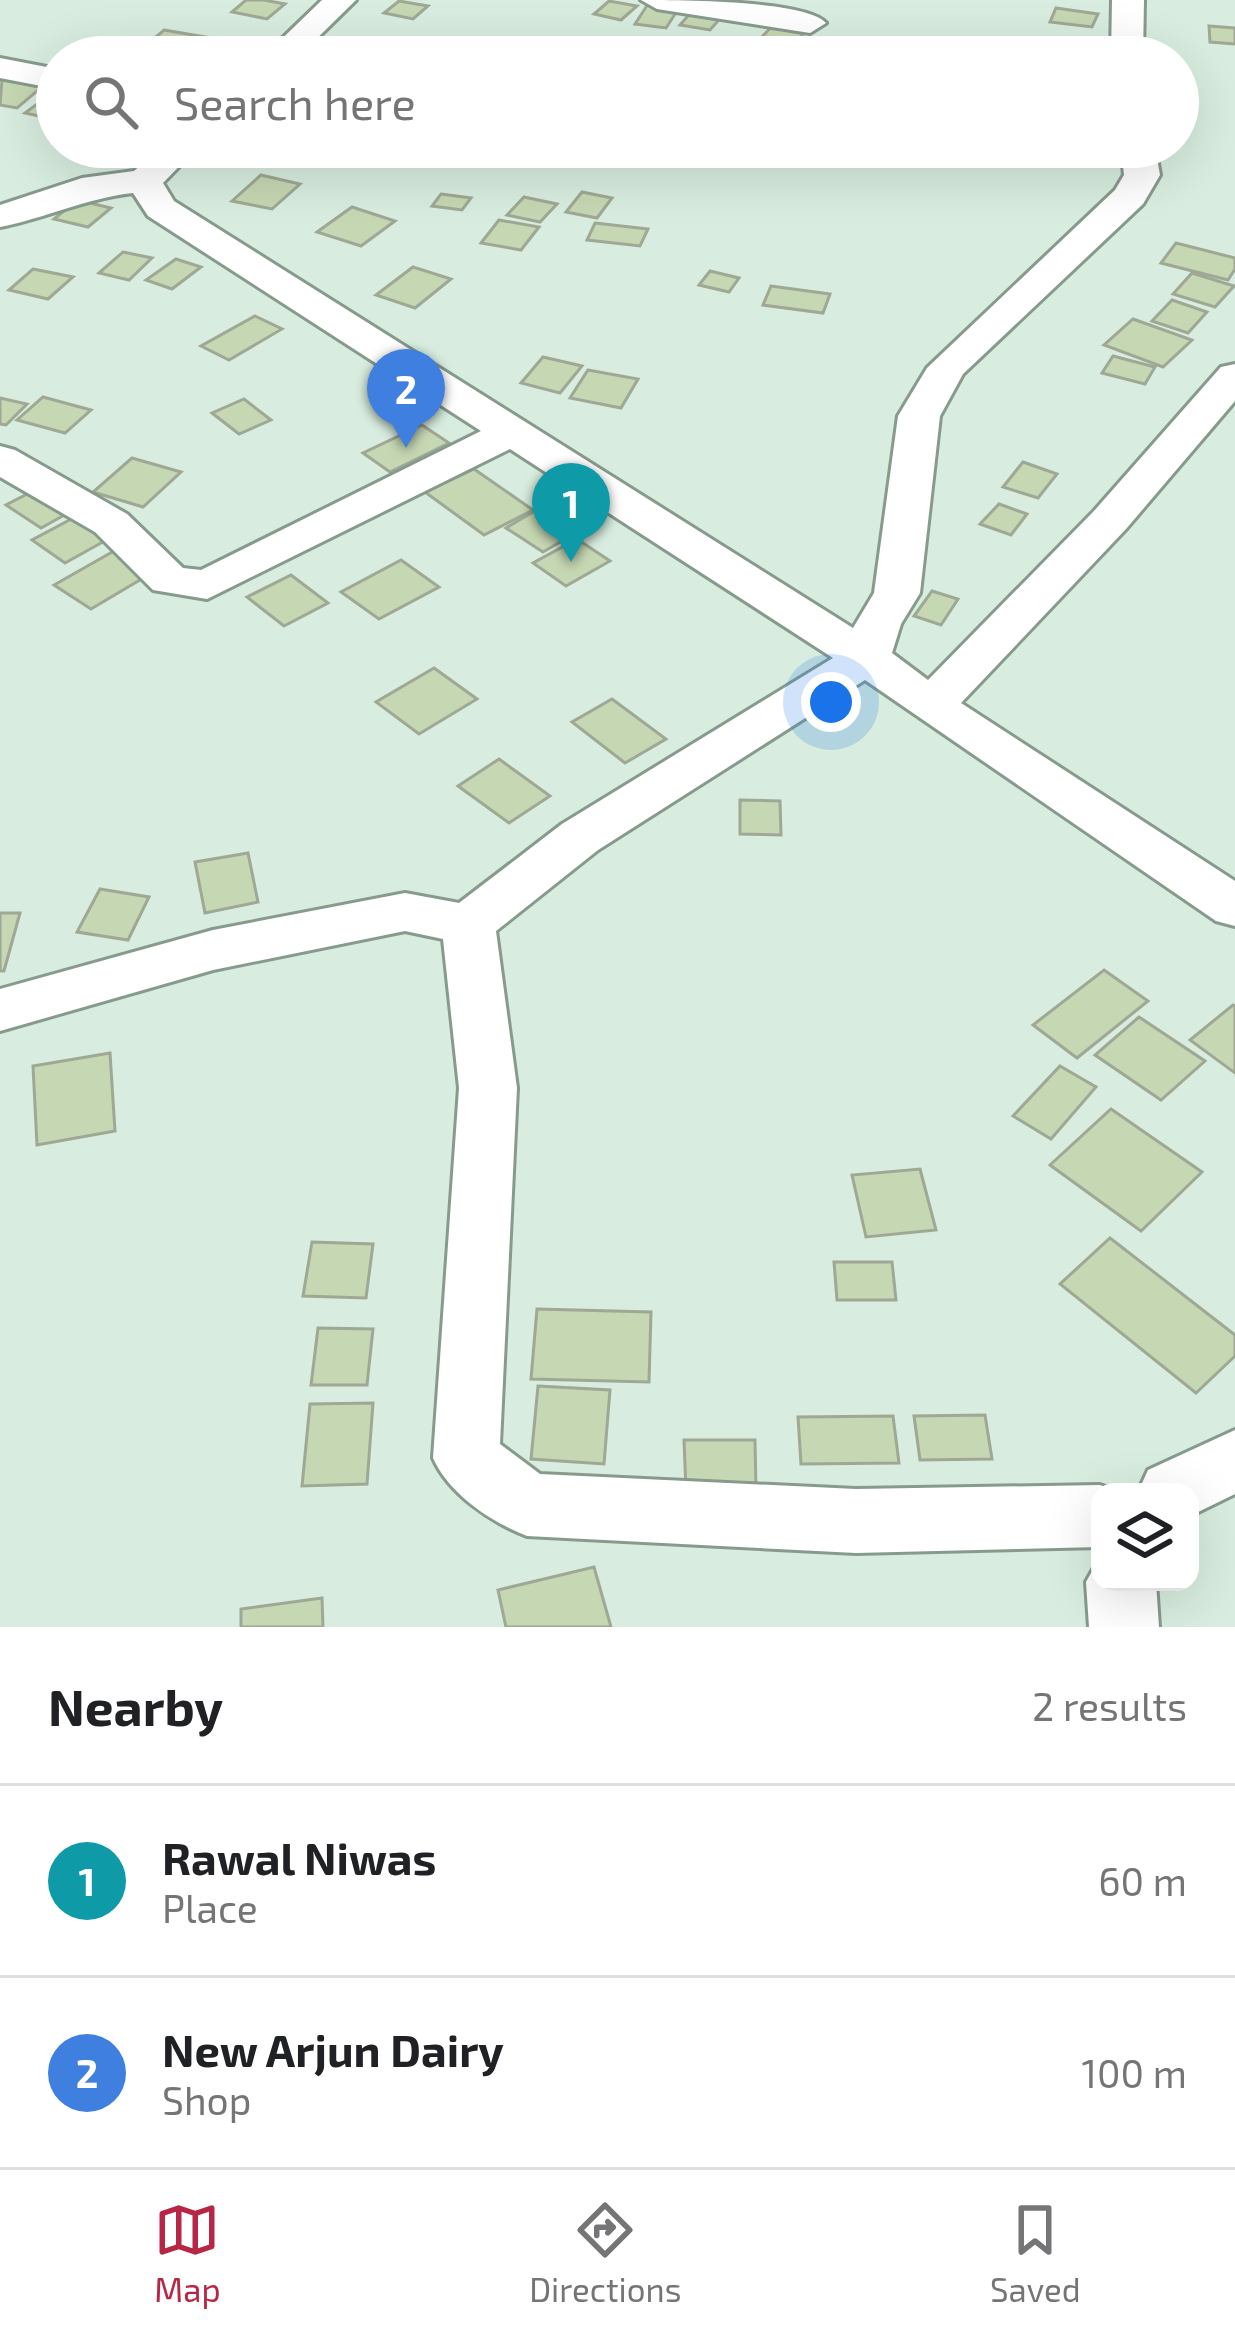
<!DOCTYPE html>
<style>
body{margin:0;font-family:"Exo 2",sans-serif;background:#f6f6f6;color:#202124}
.controls{position:absolute;right:36px;bottom:36px;display:grid;overflow:hidden;border-radius:24px;box-shadow:0 12px 48px #0002}
.controls button{width:108px;height:108px;display:grid;place-items:center;padding:0;border:0;border-bottom:3px solid #e0e0e0;background:#fff;color:#202124;font:60px sans-serif}
.you{position:absolute;left:831px;top:702px;width:42px;height:42px;margin:-30px;border:9px solid #fff;border-radius:50%;background:#1a73e8;box-shadow:0 0 0 18px #1a73e833}
.badge{display:grid;place-items:center;width:78px;height:78px;border-radius:50%;background:#b82645;color:#fff;font-size:39px;font-weight:700}
.pin{position:absolute;translate:-50% -99px;filter:drop-shadow(0 3px 6px #0008)}
.pin::after{content:'';position:absolute;top:63px;width:42px;height:36px;background:inherit;clip-path:polygon(0 0,100% 0,50% 100%)}
.list{margin:0;padding:0;list-style:none}
h2{display:flex;justify-content:space-between;align-items:center;height:156px;margin:0;padding:0 48px;font-size:51px}
h2 small{font-size:39px;font-weight:400;color:#757577}
.list li{display:grid;grid-template-columns:78px 1fr auto;gap:36px;align-items:center;box-sizing:border-box;height:192px;padding:0 48px;border-top:3px solid #e0e0e0}
.list b{display:block;font-size:45px;white-space:nowrap}
.list p{margin:0;font-size:39px;white-space:nowrap;color:#757577}
.list em{font-size:39px;font-style:normal;color:#757577}
.icon{flex:none;width:66px;height:66px;fill:none;stroke:currentColor;stroke-width:2;stroke-linecap:round;stroke-linejoin:round}
.map{position:relative;flex:none;width:1235px;height:1627px;overflow:hidden}
.search{position:absolute;background:#fff;box-shadow:0 12px 48px #0002;left:36px;right:36px;top:36px;height:132px;display:flex;align-items:center;gap:30px;box-sizing:border-box;padding:0 42px;border-radius:66px;color:#757577;font-size:45px}
.sheet{height:540px;background:#fff}
nav{display:flex;justify-content:space-around;align-items:center;box-sizing:border-box;height:168px;border-top:3px solid #e0e0e0;background:#fff;font-size:33px;color:#757577}
nav a{display:grid;justify-items:center;gap:6px}
nav .on{color:#b82645}
.map>svg:first-child{display:block}
.building{fill:#c6d7b3;stroke:#9fa894;stroke-width:3}
.lines{fill:none;stroke-linecap:round;stroke-linejoin:round}
.minor-casing{stroke:#879b8d;stroke-width:6}
.minor{fill:#fff;fill-rule:evenodd}
</style>
<div class="map">
<svg width="1235" height="1627" viewBox="0 0 1235 1627">
<rect width="100%" height="100%" fill="#d8eddf"/>
<g class="building">
<polygon points="246,0 264,0 285,4 267,19 232,12"/>
<polygon points="399,1 428,6 413,19 384,13"/>
<polygon points="609,1 637,6 621,20 594,14"/>
<polygon points="648,4 679,8 666,28 635,24"/>
<polygon points="695,8 725,13 710,30 680,25"/>
<polygon points="1056,8 1098,14 1092,27 1050,22"/>
<polygon points="774,24 807,30 793,45 760,39"/>
<polygon points="1209,26 1235,28 1235,44 1210,42"/>
<polygon points="164,30 223,40 203,57 143,48"/>
<polygon points="2,80 42,87 17,108 0,105"/>
<polygon points="52,93 57,94 57,120 25,113"/>
<polygon points="261,175 300,184 272,209 232,201"/>
<polygon points="582,192 612,198 597,218 566,212"/>
<polygon points="441,194 471,198 462,210 432,206"/>
<polygon points="524,197 557,204 540,222 507,215"/>
<polygon points="77,200 111,208 88,227 54,219"/>
<polygon points="352,207 395,221 361,246 317,232"/>
<polygon points="499,220 539,227 521,250 481,243"/>
<polygon points="595,223 648,229 640,246 587,240"/>
<polygon points="1176,243 1235,258 1235,269 1228,280 1161,263"/>
<polygon points="123,252 152,258 129,280 99,273"/>
<polygon points="176,259 201,267 172,289 146,280"/>
<polygon points="413,267 451,279 415,308 376,295"/>
<polygon points="33,269 73,277 48,299 9,290"/>
<polygon points="710,271 739,278 729,292 699,285"/>
<polygon points="1192,273 1234,286 1215,307 1173,294"/>
<polygon points="771,286 830,294 823,313 763,305"/>
<polygon points="1172,300 1207,312 1188,333 1152,321"/>
<polygon points="255,316 282,329 229,360 201,346"/>
<polygon points="1133,319 1192,340 1163,367 1104,345"/>
<polygon points="1113,356 1155,367 1145,384 1102,373"/>
<polygon points="543,357 582,366 560,393 521,383"/>
<polygon points="588,370 638,379 621,408 570,398"/>
<polygon points="43,397 91,410 65,433 17,420"/>
<polygon points="0,398 27,404 6,425 0,424"/>
<polygon points="244,399 271,420 239,434 212,413"/>
<polygon points="422,425 449,443 390,472 363,453"/>
<polygon points="132,458 181,472 143,507 93,492"/>
<polygon points="1023,462 1057,474 1038,498 1003,487"/>
<polygon points="474,469 533,510 484,535 425,492"/>
<polygon points="33,491 68,513 41,528 6,505"/>
<polygon points="548,503 586,527 543,552 506,528"/>
<polygon points="999,504 1027,514 1011,535 980,524"/>
<polygon points="77,516 110,538 65,563 32,540"/>
<polygon points="577,539 610,561 566,586 533,563"/>
<polygon points="114,551 150,574 91,609 54,585"/>
<polygon points="401,560 439,587 379,619 341,592"/>
<polygon points="291,575 328,603 284,626 247,597"/>
<polygon points="932,591 958,599 941,625 914,616"/>
<polygon points="434,668 477,699 419,734 376,702"/>
<polygon points="612,699 666,739 625,763 572,722"/>
<polygon points="499,759 550,796 509,823 458,786"/>
<polygon points="740,800 780,801 781,835 740,834"/>
<polygon points="248,853 258,902 205,913 195,862"/>
<polygon points="100,889 149,897 128,940 77,932"/>
<polygon points="0,913 20,913 4,971 0,971"/>
<polygon points="1104,970 1148,1001 1077,1058 1033,1025"/>
<polygon points="1233,1005 1235,1006 1235,1073 1190,1040"/>
<polygon points="1139,1017 1205,1061 1161,1100 1095,1055"/>
<polygon points="110,1053 115,1131 37,1145 33,1066"/>
<polygon points="1060,1066 1096,1087 1051,1139 1013,1116"/>
<polygon points="1111,1109 1202,1172 1141,1231 1050,1165"/>
<polygon points="920,1169 936,1230 866,1237 852,1175"/>
<polygon points="1110,1238 1235,1335 1235,1356 1196,1393 1060,1284"/>
<polygon points="312,1242 373,1244 366,1298 303,1296"/>
<polygon points="834,1262 892,1262 896,1300 837,1300"/>
<polygon points="537,1309 651,1312 649,1382 531,1379"/>
<polygon points="318,1328 373,1329 367,1385 311,1385"/>
<polygon points="538,1386 610,1390 604,1464 531,1459"/>
<polygon points="373,1403 367,1484 302,1486 310,1404"/>
<polygon points="985,1415 992,1459 920,1460 914,1416"/>
<polygon points="893,1416 899,1463 801,1464 798,1417"/>
<polygon points="684,1440 755,1440 756,1490 686,1491"/>
<polygon points="594,1567 611,1627 506,1627 498,1590"/>
<polygon points="322,1598 323,1627 241,1627 241,1609"/>
</g>
<g class="lines">
<defs>
<g id="minor">
<polygon points="322,0 356,0 298,57 263,57"/>
<path d="M641 0C676 0 806 0 826 23L810 33 657 9Z"/>
<polygon points="1112,0 1144,0 1143,57 1111,57"/>
<polygon points="0,58 57,69 57,89 0,78"/>
<path d="M161 147H198L163 183 174 201 853 628 874 593 898 416 927 368 1115 190 1124 175 1121 147H1155L1160 175 1143 204 963 374 940 416 920 593 901 624 892 653 928 680 1094 511 1221 367 1235 364V401L1126 529 961 703 1235 881V926L1216 921 865 680 598 850 496 931 517 1088 500 1444 540 1474 856 1489 1100 1485 1120 1492H1100V1547L856 1553 527 1536C491 1522 449 1494 433 1458L459 1088 443 939 405 931 213 970 0 1031V989L213 930 405 893 459 903 562 824 833 658 510 449 207 599 153 590 95 532 0 477V446L15 450 127 514 183 568 201 570 481 431 148 216 133 193C87 198 46 218 0 227V205L82 178 134 171Z"/>
<polygon points="1235,1430 1235,1494 1190,1516 1190,1492 1138,1492 1148,1470"/>
<polygon points="1100,1557 1100,1582 1156,1582 1159,1627 1089,1627 1086,1582"/>
</g>
</defs>
<use href="#minor" class="minor-casing"/>
<use href="#minor" class="minor"/>
</g>
</svg>
<div class="controls">
<button><svg class="icon" aria-label="layers" viewBox="0 0 24 24"><path d="M12 4l9 5-9 5-9-5zM3 14l9 5 9-5"/></svg></button>
</div>
<div class="you"></div>
<div class="pin badge" style="left:571px;top:562px;background:#0f9aa8">1</div>
<div class="pin badge" style="left:406px;top:448px;background:#3f7fe0">2</div>
<div class="search"><svg class="icon" aria-label="search" viewBox="0 0 24 24"><circle cx="10" cy="10" r="6"/><path d="M15 15l6 6"/></svg>Search here</div>
</div>
<section class="sheet">
<h2>Nearby<small>2 results</small></h2>
<ul class="list">
<li><span class="badge" style="background:#0f9aa8">1</span><div><b>Rawal Niwas</b><p>Place</p></div><em>60 m</em></li>
<li><span class="badge" style="background:#3f7fe0">2</span><div><b>New Arjun Dairy</b><p>Shop</p></div><em>100 m</em></li>
</ul>
</section>
<nav>
<a class="on"><svg class="icon" aria-label="map" viewBox="0 0 24 24"><path d="M3 6l6-2 6 2 6-2v14l-6 2-6-2-6 2zM9 4v14M15 6v14"/></svg>Map</a>
<a><svg class="icon" aria-label="directions" viewBox="0 0 24 24"><path d="M12 3l9 9-9 9-9-9zM9 14v-3h6M13 9l2 2-2 2"/></svg>Directions</a>
<a><svg class="icon" aria-label="saved" viewBox="0 0 24 24"><path d="M7 4h10v16l-5-4-5 4z"/></svg>Saved</a>
</nav>
